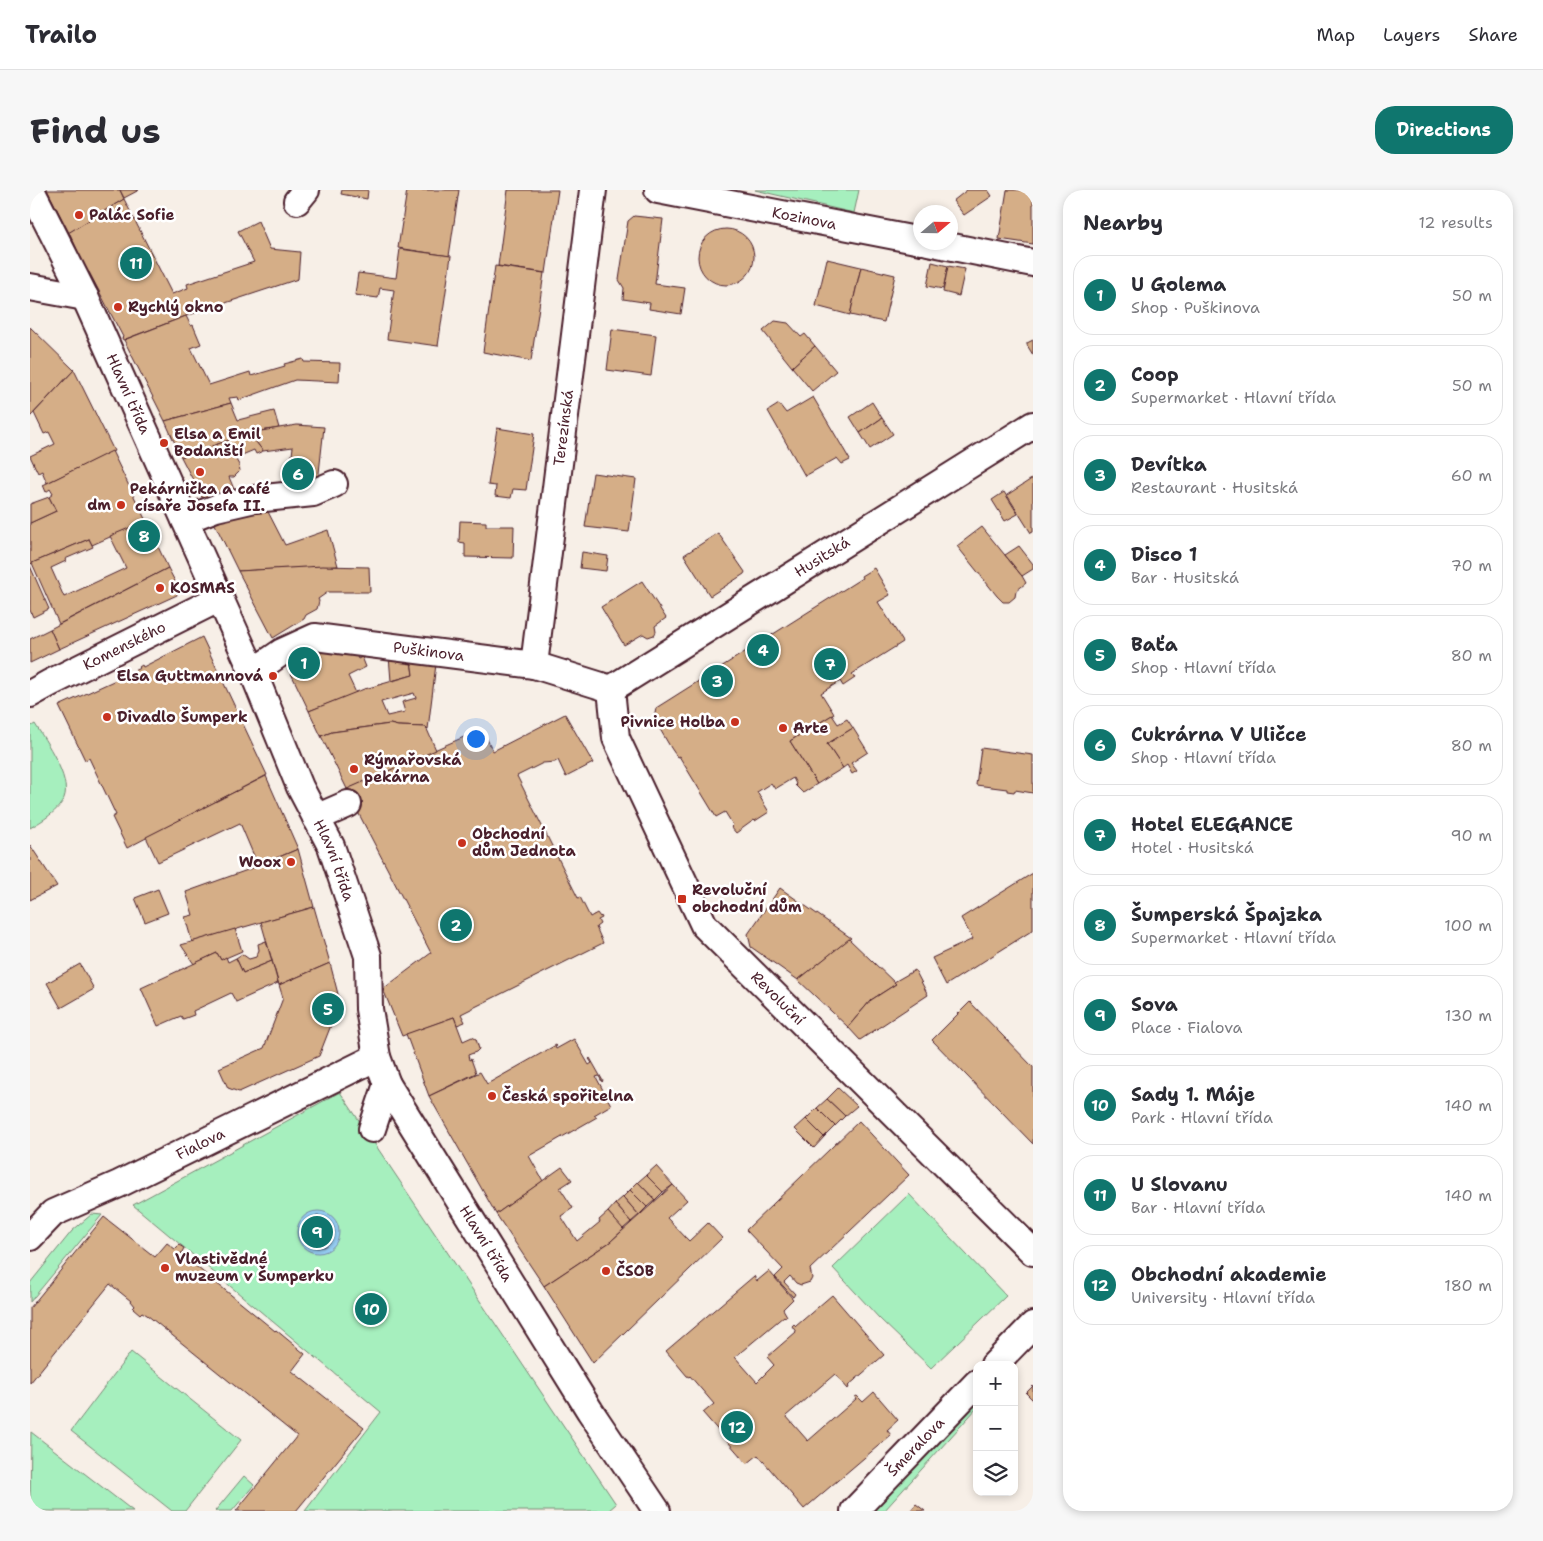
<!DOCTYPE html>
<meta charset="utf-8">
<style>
body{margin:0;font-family:"Shantell Sans",sans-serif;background:#f7f7f7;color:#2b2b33}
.controls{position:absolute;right:15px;bottom:15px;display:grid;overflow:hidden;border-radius:10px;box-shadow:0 2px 8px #0003}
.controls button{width:45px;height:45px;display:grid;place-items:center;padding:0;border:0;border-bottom:1px solid #e1e1e2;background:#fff;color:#2b2b33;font:25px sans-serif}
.compass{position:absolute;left:883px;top:15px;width:45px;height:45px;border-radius:50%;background:#fff;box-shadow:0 2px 8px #0003;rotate:70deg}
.you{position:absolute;left:445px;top:548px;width:18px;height:18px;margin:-12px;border:4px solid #fff;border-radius:50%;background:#1a73e8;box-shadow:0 0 0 8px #1a73e833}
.badge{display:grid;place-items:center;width:32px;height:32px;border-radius:50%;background:#0f766e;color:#fff;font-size:16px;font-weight:700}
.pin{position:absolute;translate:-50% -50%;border:2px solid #fff;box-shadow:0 1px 5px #0006}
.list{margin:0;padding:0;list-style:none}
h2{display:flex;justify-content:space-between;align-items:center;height:65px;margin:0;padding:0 20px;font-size:21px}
h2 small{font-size:16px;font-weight:400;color:#7c7c81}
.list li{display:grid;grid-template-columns:32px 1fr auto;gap:15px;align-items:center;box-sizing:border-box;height:80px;margin:0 10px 10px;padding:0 10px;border:1px solid #e1e1e2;border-radius:20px}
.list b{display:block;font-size:19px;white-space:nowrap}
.list p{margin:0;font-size:16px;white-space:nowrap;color:#7c7c81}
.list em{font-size:16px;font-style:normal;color:#7c7c81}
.icon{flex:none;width:28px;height:28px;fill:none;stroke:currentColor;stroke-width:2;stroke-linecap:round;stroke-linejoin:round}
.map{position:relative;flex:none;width:1003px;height:1321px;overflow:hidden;border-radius:20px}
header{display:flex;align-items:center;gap:30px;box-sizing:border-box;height:70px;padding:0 25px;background:#fff;border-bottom:1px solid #e1e1e2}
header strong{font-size:24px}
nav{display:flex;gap:28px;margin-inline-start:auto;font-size:18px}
.intro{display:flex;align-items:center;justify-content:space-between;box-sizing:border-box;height:120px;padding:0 30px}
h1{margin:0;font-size:35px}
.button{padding:12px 22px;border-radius:20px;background:#0f766e;color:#fff;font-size:18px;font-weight:700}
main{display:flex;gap:30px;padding:0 30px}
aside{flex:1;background:#fff;border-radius:20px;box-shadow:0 2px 8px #0003}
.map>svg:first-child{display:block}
.green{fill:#a6efbe;stroke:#788774}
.water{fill:#99d2f9;stroke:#798aa7}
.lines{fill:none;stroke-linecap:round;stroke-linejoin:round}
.shore{stroke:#6a677d;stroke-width:1}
.building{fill:#d5ae87;stroke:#4a1f2b;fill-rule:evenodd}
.street-casing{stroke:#4a1f2b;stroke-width:30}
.street{stroke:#fff;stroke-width:26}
.poi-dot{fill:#c8321e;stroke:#fff;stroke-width:2}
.labels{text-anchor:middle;stroke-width:5;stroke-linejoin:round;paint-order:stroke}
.poi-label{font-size:15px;font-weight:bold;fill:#4a1f2b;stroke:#fff;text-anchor:start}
.street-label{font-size:15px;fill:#4a1f2b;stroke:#fff}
</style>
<header>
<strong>Trailo</strong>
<nav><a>Map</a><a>Layers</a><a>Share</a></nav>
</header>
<div class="intro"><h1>Find us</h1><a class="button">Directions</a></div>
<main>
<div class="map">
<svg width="1003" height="1321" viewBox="0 0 1003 1321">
<rect width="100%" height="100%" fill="#f7efe7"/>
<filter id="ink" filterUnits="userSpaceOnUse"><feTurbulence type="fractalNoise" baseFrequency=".02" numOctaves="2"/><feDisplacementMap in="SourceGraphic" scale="10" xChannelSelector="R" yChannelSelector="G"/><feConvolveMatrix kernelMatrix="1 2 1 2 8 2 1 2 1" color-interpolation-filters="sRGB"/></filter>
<g filter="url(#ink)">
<g class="green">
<polygon points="725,0 829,0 824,23"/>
<path d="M5 534C15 550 42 589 34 608 29 621 12 631 0 638V537Z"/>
<polygon points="310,902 586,1314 578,1321 275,1321 351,1222 103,1015"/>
<polygon points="879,1004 976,1106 901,1178 849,1128 803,1078"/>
<polygon points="62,1024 72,1025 0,1112 0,1093 42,1041"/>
<polygon points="101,1162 211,1250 155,1321 142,1321 41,1241"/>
<polygon points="947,1209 947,1218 854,1321 844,1321"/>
<polygon points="1,1242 103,1321 0,1321"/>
<polygon points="214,1286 224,1295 202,1321 185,1321"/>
</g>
<circle class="water" cx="288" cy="1042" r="21"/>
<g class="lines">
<g class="shore">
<circle cx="288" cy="1042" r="16"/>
<circle cx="288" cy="1042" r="10"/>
</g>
</g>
<g class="building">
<polygon points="17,0 90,0 94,9 39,43"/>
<polygon points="90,0 109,0 94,8"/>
<polygon points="312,0 338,0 337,9 311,4"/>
<polygon points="377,0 429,0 419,66 368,58"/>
<polygon points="478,0 528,0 516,83 468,76"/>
<polygon points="937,0 958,0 962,6 934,25 923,11"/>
<polygon points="977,0 1003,0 1003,54 969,49"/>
<polygon points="94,9 142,104 158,98 157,94 224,72 208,41 228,31 240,59 270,62 268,89 156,126 93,150 92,148 93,147 59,82 57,82 40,44 38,43"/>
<polygon points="604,26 633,29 625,94 655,98 651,124 619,119 620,113 593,109 594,98 589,90 598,31"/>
<circle cx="696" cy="67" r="28"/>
<polygon points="370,59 421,66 408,156 357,149 364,100 350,98 348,108 325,105 328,83 366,88"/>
<polygon points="797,69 831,77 820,125 786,116"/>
<polygon points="902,72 918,76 913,99 897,96"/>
<polygon points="465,76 514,83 501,171 453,162"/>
<polygon points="918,76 935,79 929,106 913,102"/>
<polygon points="831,77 865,85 854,132 820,125"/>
<polygon points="156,126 161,136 163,135 171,154 161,158 179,195 220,182 221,186 255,176 254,174 273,169 274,172 310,173 309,192 265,190 209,210 208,207 199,208 201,213 135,231 94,150"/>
<polygon points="745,131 758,133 771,147 775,144 785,156 762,177 733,141"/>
<polygon points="0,137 44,180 0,227"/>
<polygon points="582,139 626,145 621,186 577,180"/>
<polygon points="1003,150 1003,165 997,155 997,153"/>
<polygon points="785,156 806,181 782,201 762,177"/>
<polygon points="44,180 84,261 17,293 12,281 8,283 0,266 25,254 19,242 14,244 4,223"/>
<polygon points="783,207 820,270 812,274 807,268 775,286 738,221 749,214 756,223"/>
<polygon points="842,212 852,228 830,243 820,227"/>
<polygon points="201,213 208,230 244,221 249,238 219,243 151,267 135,231"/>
<polygon points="852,228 863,244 840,259 830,243"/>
<polygon points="267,235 294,237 288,292 258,297 263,257 233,261 219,243"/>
<polygon points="467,238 504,244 496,300 483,299 481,308 465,306 466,296 458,295"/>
<polygon points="219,243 233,261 226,264 224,260 205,268 209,275 210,281 204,287 199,287 206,304 176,315 151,267"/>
<polygon points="82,261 116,331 62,355 59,349 0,374 0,333 26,321 19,307 23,304 20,299 16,302 13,295"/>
<polygon points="563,283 606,289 599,342 555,337"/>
<polygon points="1003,288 1003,342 1001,343 977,305"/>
<polygon points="974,302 988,324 975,331 962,310"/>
<polygon points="19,307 26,321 0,333 0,314"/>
<polygon points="234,314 255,355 298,340 308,376 208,381 181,326"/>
<polygon points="116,331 138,378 29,434 2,373 59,349 63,357 35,369 36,371 21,378 34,407 96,378 80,346"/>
<polygon points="430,331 456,332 456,336 484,336 483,368 435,367 435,353 429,352"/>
<polygon points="952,337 992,386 996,393 986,401 985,407 979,412 973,412 967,406 927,356"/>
<polygon points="688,343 715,382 714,384 680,406 654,365"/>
<polygon points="989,356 1003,374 1003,379 992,386 975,365"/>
<polygon points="552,362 578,366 576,381 550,378"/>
<polygon points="0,376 19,419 3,427 0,420"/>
<polygon points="292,376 339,377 340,402 298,402 288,409 289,411 287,419 276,425 274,429 243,448 208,381"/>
<polygon points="138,378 149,399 147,405 29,459 20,439"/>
<polygon points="844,378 860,405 848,412 873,452 822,484 825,488 813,496 810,491 791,503 804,524 760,551 787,594 773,603 765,595 766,594 763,588 745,599 741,593 727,602 739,622 725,631 724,630 706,643 701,637 703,635 695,622 686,627 649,566 647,567 641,558 624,529 626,518 832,388 831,386"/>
<polygon points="612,391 636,428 625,436 626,442 624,445 618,447 613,444 594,455 571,417"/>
<polygon points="20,439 29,459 0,473 0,449"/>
<polygon points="172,447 237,585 97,658 82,627 86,625 59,568 55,570 29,516 90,488 89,486 92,485 92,486 110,478 109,477 112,475 113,477"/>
<polygon points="283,456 324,460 328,469 332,467 336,477 318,486 326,503 279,521 257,475 259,467"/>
<polygon points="359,466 381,470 383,485 361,491"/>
<path d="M381 470 406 474 398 539 396 537 368 536 360 534 302 542 291 546 279 521 334 499 335 498V499L383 485ZM384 503 386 508 372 512 375 522 357 526 351 512Z"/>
<polygon points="535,524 563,573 536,587 528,570 525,572 513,573 487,586 548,708 550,707 560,727 567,723 570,727 571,726 572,728 568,730 570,734 566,737 573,753 431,824 435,832 427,835 424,827 372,846 353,799 401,763 316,599 452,539 463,561"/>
<polygon points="802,525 808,534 817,529 823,538 797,554 813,578 787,594 760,551"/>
<polygon points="360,534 368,536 396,537 406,560 317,599 291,546 302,542"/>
<polygon points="823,538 838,562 821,573 827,581 822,584 817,575 813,578 797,554"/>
<polygon points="951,558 1003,565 1003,603 985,600 984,602 977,601 977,599 946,595"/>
<polygon points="236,586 268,659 223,678 222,675 227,673 210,633 128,672 116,647"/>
<polygon points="0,655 27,696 0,710"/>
<polygon points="268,659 284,717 162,752 155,727 163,725 156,702 223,678"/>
<polygon points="1003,683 1003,740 916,795 902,768 943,749 931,728"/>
<polygon points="750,698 821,748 768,790 721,757 718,744"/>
<polygon points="128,699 138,723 115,732 105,708"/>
<polygon points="284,717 300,773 249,795 231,732"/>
<polygon points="205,739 212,761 191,770 187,763 164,774 151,755"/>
<polygon points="819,749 866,794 841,810 818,837 768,790"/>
<polygon points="236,751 242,771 213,783 206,768 212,764 219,769 226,767 229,760 228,754"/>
<polygon points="187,763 191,770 196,767 198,772 206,768 213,783 242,771 248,793 206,812 201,803 163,821 164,825 153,829 151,826 128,836 111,798"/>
<polygon points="300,773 310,812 289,866 209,902 198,898 189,878 234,858 253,808 249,795"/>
<polygon points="50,774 64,799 31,818 17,793"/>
<polygon points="885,780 898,805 830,850 818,837 841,810 866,794 864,792"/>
<polygon points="940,812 1003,877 1003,954 902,850"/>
<polygon points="424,827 433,851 442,847 446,849 449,859 446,862 438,865 439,870 441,869 446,883 399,906 376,844"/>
<polygon points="544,849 559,875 562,873 559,869 560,868 573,891 572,892 569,886 566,887 581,915 564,925 567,927 499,966 513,991 466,1024 399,906 450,882 457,894 526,855 527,856 525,857 526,859"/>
<polygon points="808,898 827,916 815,926 797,909"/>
<polygon points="797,909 815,926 805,936 787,918"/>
<polygon points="787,918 805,936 794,947 776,929"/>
<polygon points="776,929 794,947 784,958 765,939"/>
<polygon points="829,931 879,985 780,1079 782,1088 780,1092 771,1095 766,1093 760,1086 754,1092 765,1104 763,1107 745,1087 753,1079 716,1040"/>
<polygon points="626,976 643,995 633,1002 616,985"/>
<polygon points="532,977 542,990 530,998 543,1018 531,1026 547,1051 570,1032 569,1030 578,1022 594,1039 580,1052 514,1096 466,1024"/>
<polygon points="616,985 633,1002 625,1010 608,992"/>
<polygon points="608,992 625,1010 617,1017 600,1000"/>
<polygon points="643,995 657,1010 637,1028 659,1051 678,1033 692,1048 563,1173 514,1096 580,1052"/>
<polygon points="600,1000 617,1017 609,1025 593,1007"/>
<polygon points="593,1007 609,1025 601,1032 585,1014"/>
<polygon points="585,1014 601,1032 593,1039 578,1022"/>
<polygon points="74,1027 125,1067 137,1053 145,1059 149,1055 154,1058 151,1064 245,1141 246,1140 275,1164 262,1181 334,1238 266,1321 206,1321 267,1246 117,1125 112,1122 110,1124 103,1118 105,1116 101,1111 80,1094 0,1193 0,1118"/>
<polygon points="739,1081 763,1109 753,1119 757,1126 755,1127 754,1126 705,1167 727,1192 744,1175 737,1167 766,1142 762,1136 764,1134 766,1136 802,1105 854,1165 818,1196 819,1197 818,1199 805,1184 756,1226 778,1251 826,1209 825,1207 827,1206 833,1212 844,1202 868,1230 857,1240 861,1245 774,1319 728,1265 717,1274 712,1268 673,1223 684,1214 660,1186 659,1187 657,1186 636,1161 724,1086 727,1091"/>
<polygon points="1003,1196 1003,1210 996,1203"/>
<polygon points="886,1314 895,1321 880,1321"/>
</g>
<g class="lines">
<defs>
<g id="street">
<path id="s1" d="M1 0 55 107 223 482 270 597 301 656 338 766 339 819 347 867 357 894 560 1221 627 1321"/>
<path id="s2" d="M628 0 891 51"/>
<polyline points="267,11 276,0"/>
<polyline points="898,52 1003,73"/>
<polyline points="0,97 55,107"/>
<polyline points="155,330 186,318 225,309 283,303 304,294"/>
<path id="s3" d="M504 475 563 0"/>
<path id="s4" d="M223 482 252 462 285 447 504 475 581 499"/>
<path id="s5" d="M581 499 586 548 674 735 1003 1062"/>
<path id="s6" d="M581 499 1003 235"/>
<path id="s7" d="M0 504 20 493 190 408"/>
<polyline points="286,628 318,614"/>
<polyline points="342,939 357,894"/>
<path id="s8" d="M0 1047 23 1023 89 994 347 867"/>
<polyline points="964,1175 1003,1135"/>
<path id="s9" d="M824 1321 947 1193"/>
</g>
</defs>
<use href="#street" class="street-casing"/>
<use href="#street" class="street"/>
</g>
</g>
<g class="poi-dot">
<circle cx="49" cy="25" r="5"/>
<circle cx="88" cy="117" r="5"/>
<circle cx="134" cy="253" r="5"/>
<circle cx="170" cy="282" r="5"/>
<circle cx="91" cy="315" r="5"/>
<circle cx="130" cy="398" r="5"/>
<circle cx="243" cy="486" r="5"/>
<circle cx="77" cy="527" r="5"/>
<circle cx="705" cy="532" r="5"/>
<circle cx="753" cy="538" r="5"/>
<circle cx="324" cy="579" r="5"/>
<circle cx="432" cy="653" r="5"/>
<circle cx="261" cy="672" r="5"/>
<rect x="647" y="704" width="10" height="10" rx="2.5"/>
<circle cx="462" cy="906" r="5"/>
<circle cx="135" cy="1078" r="5"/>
<circle cx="576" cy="1081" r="5"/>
</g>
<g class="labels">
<g class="poi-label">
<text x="59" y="30">Palác Sofie</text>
<text x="98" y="122">Rychlý okno</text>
<text x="144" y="249">Elsa a Emil<tspan x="144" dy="17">Bodanští</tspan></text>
<text x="170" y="304" text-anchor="middle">Pekárnička a café<tspan x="170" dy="17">císaře Josefa II.</tspan></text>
<text x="81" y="320" text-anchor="end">dm</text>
<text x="140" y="403">KOSMAS</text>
<text x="233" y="491" text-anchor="end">Elsa Guttmannová</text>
<text x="87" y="532">Divadlo Šumperk</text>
<text x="695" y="537" text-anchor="end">Pivnice Holba</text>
<text x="763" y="543">Arte</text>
<text x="334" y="575">Rýmařovská<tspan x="334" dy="17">pekárna</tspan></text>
<text x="442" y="649">Obchodní<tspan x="442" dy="17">dům Jednota</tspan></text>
<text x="251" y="677" text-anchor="end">Woox</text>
<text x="662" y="705">Revoluční<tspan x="662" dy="17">obchodní dům</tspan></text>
<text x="472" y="911">Česká spořitelna</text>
<text x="145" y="1074">Vlastivědné<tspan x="145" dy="17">muzeum v Šumperku</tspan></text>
<text x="586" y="1086">ČSOB</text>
</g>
<g class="street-label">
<text dy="5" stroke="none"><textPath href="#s2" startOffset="149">Kozinova</textPath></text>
<text dy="5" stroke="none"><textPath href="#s1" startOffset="226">Hlavní třída</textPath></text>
<text dy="5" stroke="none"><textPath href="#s3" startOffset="239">Terezínská</textPath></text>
<text dy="5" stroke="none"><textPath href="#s6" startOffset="249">Husitská</textPath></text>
<text dy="5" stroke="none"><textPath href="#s7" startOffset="106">Komenského</textPath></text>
<text dy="5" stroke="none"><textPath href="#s4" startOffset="186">Puškinova</textPath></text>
<text dy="5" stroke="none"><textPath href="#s1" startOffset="736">Hlavní třída</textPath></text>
<text dy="5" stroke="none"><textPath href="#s5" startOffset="360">Revoluční</textPath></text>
<text dy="5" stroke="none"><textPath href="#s8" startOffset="196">Fialova</textPath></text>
<text dy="5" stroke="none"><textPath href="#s1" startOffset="1156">Hlavní třída</textPath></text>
<text dy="5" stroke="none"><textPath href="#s9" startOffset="89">Šmeralova</textPath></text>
</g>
</g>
</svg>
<div class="controls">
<button>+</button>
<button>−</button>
<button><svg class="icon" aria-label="layers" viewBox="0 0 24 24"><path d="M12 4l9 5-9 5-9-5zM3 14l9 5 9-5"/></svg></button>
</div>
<svg class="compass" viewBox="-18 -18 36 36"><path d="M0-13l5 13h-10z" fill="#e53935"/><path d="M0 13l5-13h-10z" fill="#7c7c81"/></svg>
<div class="you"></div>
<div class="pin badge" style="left:274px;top:473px">1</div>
<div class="pin badge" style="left:426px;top:735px">2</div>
<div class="pin badge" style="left:687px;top:491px">3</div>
<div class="pin badge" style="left:733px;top:460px">4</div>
<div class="pin badge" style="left:298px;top:819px">5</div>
<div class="pin badge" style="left:268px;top:284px">6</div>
<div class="pin badge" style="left:800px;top:474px">7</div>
<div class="pin badge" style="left:114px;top:346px">8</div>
<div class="pin badge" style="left:287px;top:1042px">9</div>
<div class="pin badge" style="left:341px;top:1119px">10</div>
<div class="pin badge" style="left:106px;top:73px">11</div>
<div class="pin badge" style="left:707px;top:1237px">12</div>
</div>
<aside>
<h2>Nearby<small>12 results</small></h2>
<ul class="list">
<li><span class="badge">1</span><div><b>U Golema</b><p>Shop · Puškinova</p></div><em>50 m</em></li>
<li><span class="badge">2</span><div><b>Coop</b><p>Supermarket · Hlavní třída</p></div><em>50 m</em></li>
<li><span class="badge">3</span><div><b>Devítka</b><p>Restaurant · Husitská</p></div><em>60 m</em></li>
<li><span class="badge">4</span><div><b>Disco 1</b><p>Bar · Husitská</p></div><em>70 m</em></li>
<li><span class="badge">5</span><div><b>Baťa</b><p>Shop · Hlavní třída</p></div><em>80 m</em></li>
<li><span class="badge">6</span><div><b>Cukrárna V Uličce</b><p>Shop · Hlavní třída</p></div><em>80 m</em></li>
<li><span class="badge">7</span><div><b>Hotel ELEGANCE</b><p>Hotel · Husitská</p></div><em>90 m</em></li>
<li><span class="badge">8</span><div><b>Šumperská Špajzka</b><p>Supermarket · Hlavní třída</p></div><em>100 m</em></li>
<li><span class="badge">9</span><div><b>Sova</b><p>Place · Fialova</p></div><em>130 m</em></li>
<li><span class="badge">10</span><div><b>Sady 1. Máje</b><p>Park · Hlavní třída</p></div><em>140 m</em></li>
<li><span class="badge">11</span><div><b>U Slovanu</b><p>Bar · Hlavní třída</p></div><em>140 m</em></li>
<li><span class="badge">12</span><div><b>Obchodní akademie</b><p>University · Hlavní třída</p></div><em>180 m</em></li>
</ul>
</aside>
</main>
